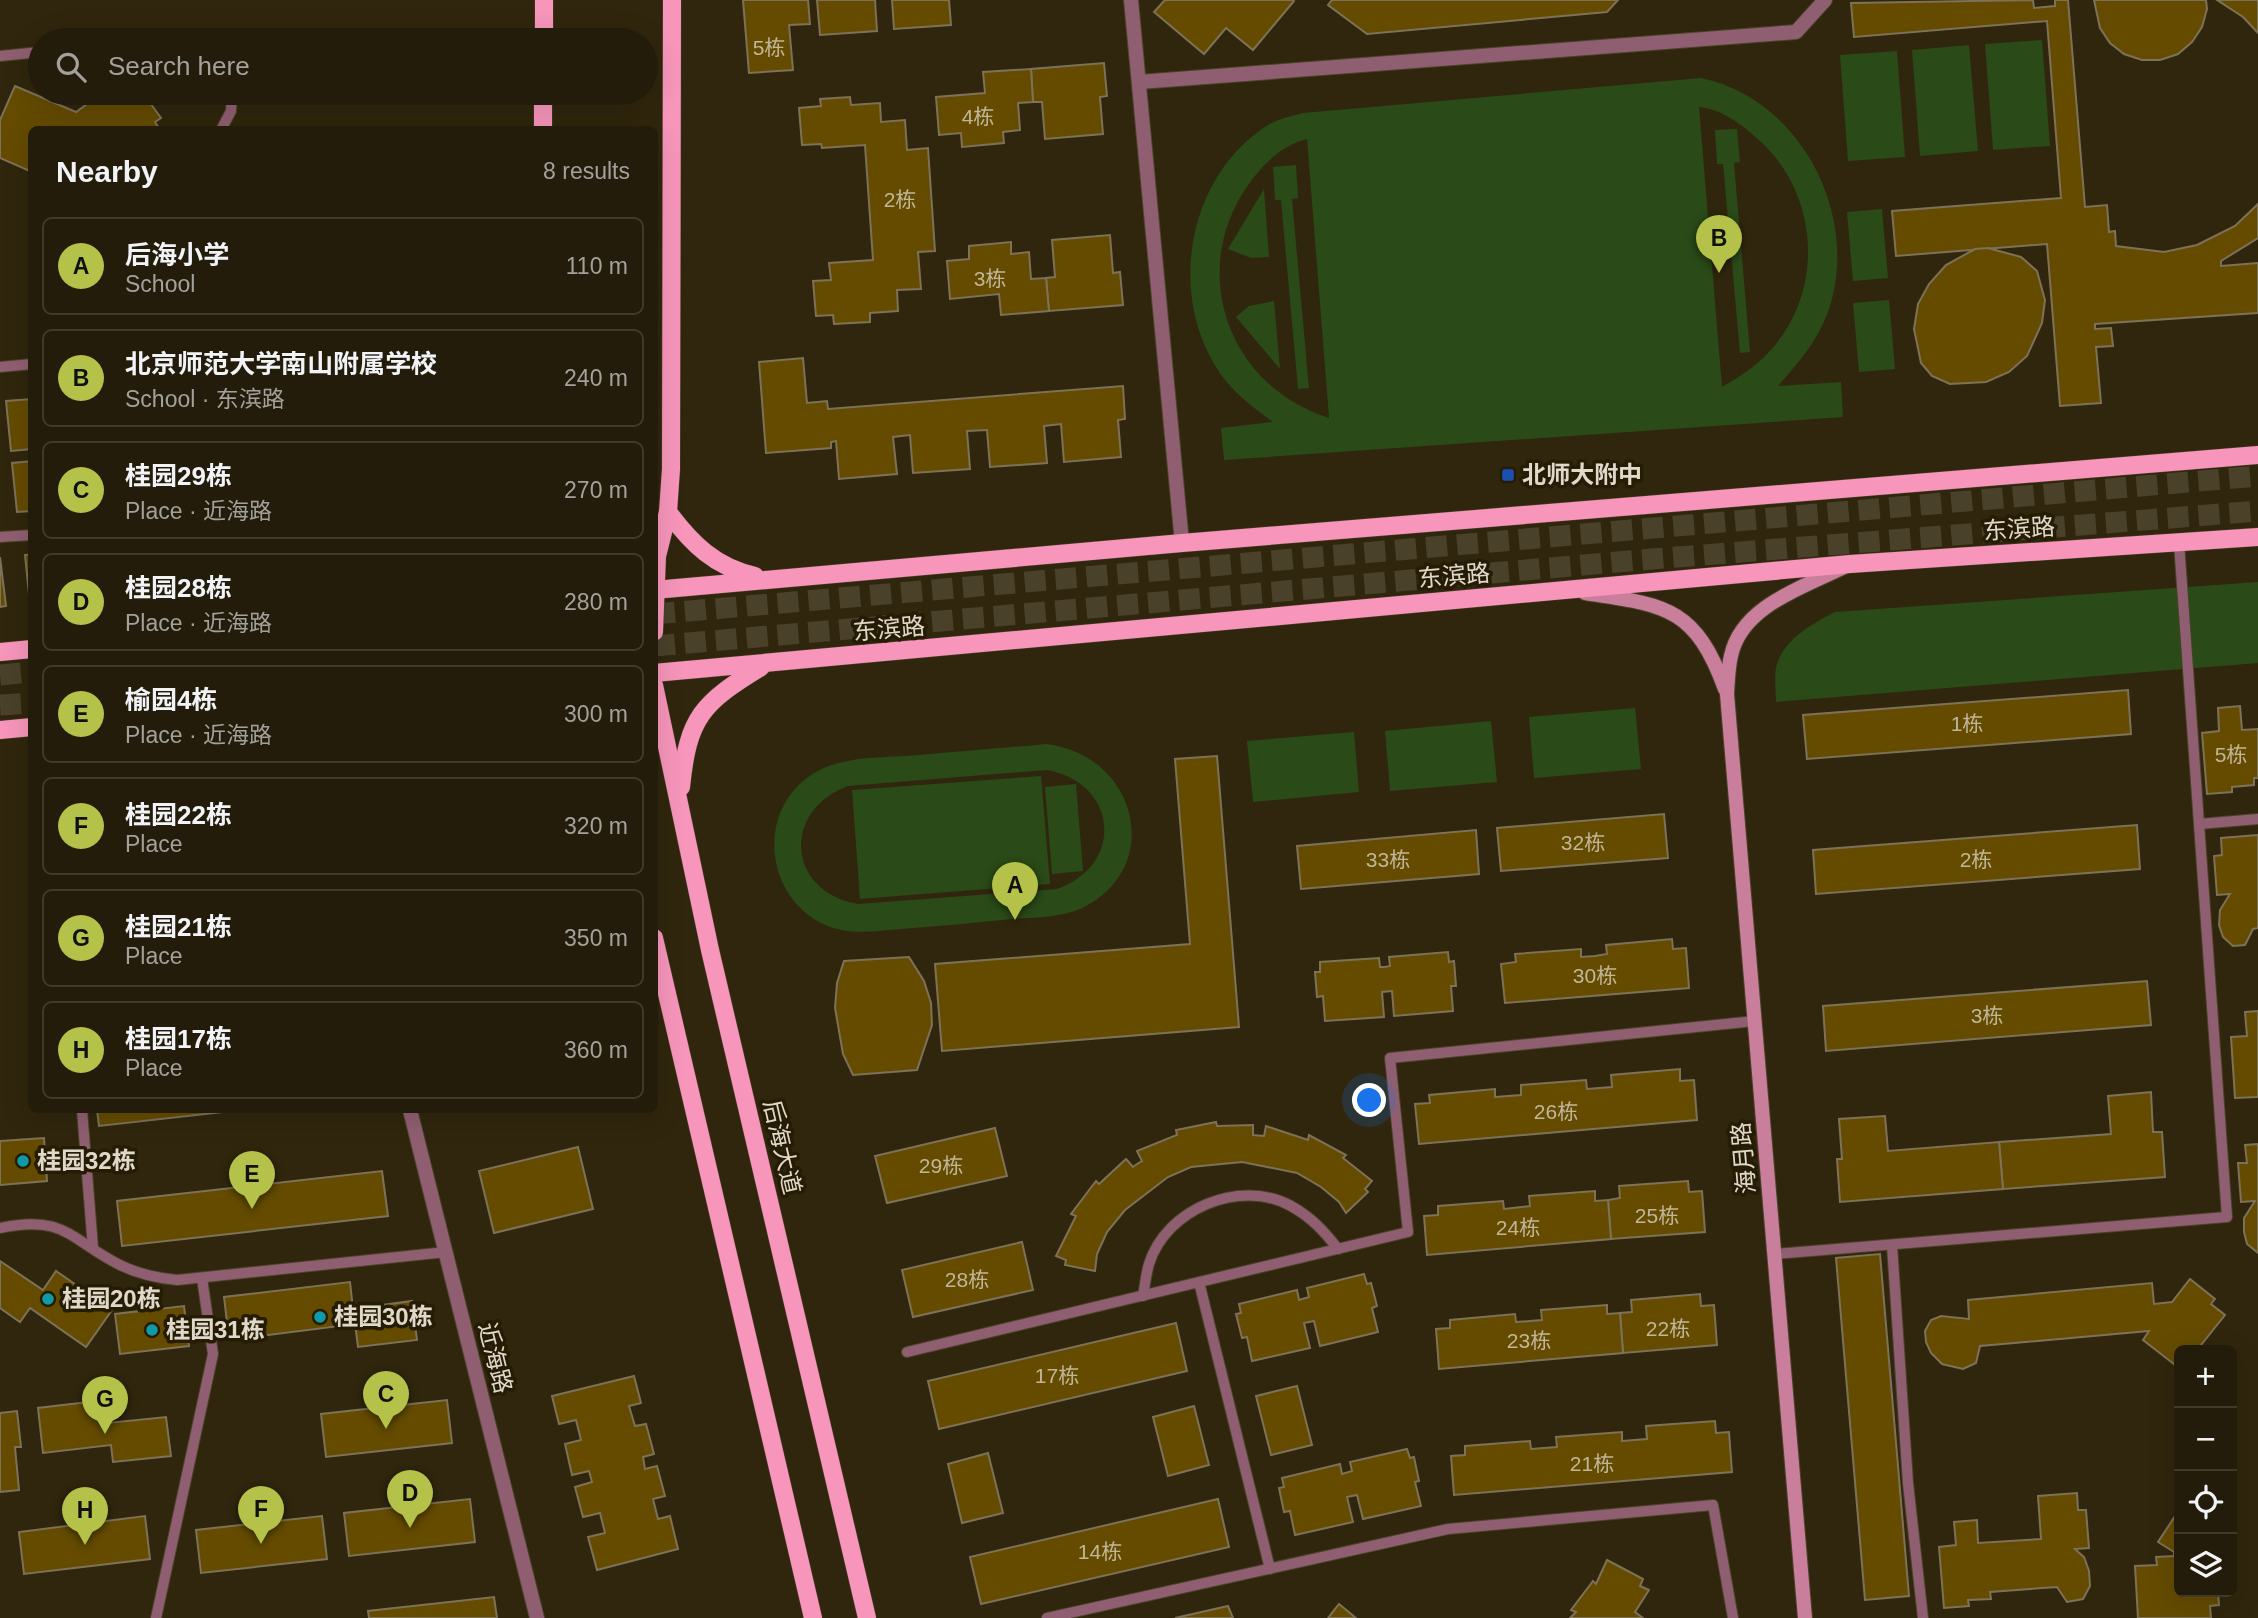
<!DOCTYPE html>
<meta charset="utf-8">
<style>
body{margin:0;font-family:Arial,"Noto Sans SC",sans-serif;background:#302918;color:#f1f3f6}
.controls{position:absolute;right:21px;bottom:21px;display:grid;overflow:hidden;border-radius:10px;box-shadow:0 7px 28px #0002}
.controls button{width:63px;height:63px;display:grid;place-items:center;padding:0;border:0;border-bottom:2px solid #413a2b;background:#241c0a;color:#f1f3f6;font:35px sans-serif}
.you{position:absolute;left:1370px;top:1101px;width:24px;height:24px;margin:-18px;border:5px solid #fff;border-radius:50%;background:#1a73e8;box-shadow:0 0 0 10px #1a73e833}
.badge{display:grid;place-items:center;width:46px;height:46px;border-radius:50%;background:#b4c24a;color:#111;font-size:23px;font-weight:700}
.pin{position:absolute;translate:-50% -58px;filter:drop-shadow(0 2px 4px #0008)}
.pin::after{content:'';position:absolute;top:37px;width:24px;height:21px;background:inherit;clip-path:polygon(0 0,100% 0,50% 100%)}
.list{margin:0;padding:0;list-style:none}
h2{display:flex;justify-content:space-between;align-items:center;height:91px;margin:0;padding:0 28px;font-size:30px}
h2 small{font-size:23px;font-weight:400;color:#a3a19c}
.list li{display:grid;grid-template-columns:46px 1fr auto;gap:21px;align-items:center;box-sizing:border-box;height:98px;margin:0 14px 14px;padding:0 14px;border:2px solid #413a2b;border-radius:10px}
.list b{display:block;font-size:26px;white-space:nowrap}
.list p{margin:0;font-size:23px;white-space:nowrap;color:#a3a19c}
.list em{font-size:23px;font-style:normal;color:#a3a19c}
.icon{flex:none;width:38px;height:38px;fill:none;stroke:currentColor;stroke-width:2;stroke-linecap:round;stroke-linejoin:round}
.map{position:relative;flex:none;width:2258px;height:1618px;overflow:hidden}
.search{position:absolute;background:#241c0a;box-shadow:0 7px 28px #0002;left:28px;top:28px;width:630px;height:77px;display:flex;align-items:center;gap:18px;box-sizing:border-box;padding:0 24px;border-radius:38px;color:#a3a19c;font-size:26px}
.panel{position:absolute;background:#241c0a;box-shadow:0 7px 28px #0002;left:28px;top:126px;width:630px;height:987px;border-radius:10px}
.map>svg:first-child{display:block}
.green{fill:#2a4a17;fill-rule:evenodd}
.building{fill:#644b00;stroke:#7d7157;stroke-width:2}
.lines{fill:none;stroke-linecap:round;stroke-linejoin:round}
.highway-tunnel{stroke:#4a412a;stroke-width:21;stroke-dasharray:21 10;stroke-linecap:butt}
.lane-casing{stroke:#4c432b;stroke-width:12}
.street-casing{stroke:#4c432b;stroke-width:16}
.secondary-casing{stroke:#4c432b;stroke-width:16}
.primary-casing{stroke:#4c432b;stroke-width:19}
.lane{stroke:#8f5f71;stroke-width:10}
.street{stroke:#8f5f71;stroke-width:14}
.secondary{stroke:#c97e9b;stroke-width:14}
.primary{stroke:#f795bb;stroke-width:18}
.transit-dot{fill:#1a4fb4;stroke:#261c04;stroke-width:2.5}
.culture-dot{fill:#0f9aa8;stroke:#261c04;stroke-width:2.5}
.labels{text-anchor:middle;stroke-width:7;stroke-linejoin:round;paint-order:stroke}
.number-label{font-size:21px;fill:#c1b698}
.poi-label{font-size:24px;font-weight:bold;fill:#e0d9cb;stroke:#261c04;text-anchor:start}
.street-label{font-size:24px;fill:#e0d9cb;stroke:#261c04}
</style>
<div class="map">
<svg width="2258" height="1618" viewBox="0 0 2258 1618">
<rect width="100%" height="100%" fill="#30260d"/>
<g class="green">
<polygon points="2042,40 2050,146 1993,150 1985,44"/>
<polygon points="1969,45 1978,151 1920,156 1912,50"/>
<polygon points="1897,51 1905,157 1848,161 1840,55"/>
<path d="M1701 78C1799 98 1859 212 1830 306 1820 338 1800 361 1778 386L1841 382 1843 417 1224 460 1221 428 1273 422C1255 409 1239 397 1225 380 1165 302 1185 177 1268 125 1278 119 1292 116 1303 113ZM1699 107C1722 109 1742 125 1759 140 1820 195 1825 292 1769 352 1755 367 1739 377 1722 387ZM1307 139 1329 417V418C1230 387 1188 275 1246 188 1260 167 1281 145 1307 139Z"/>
<polygon points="1737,129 1740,162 1734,163 1750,352 1740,353 1723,164 1717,164 1715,130"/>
<polygon points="1296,165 1298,198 1292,199 1309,388 1298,389 1281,200 1275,200 1273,167"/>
<polygon points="1264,189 1269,257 1251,258 1228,249"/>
<polygon points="1882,209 1888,278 1853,281 1847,212"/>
<polygon points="1889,300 1895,369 1859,372 1853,303"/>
<polygon points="1274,301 1280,369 1236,317 1249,306"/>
<path d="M2258 582V663L1776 702C1776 692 1774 678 1776 668 1782 640 1812 624 1835 612Z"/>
<polygon points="1635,708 1641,769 1534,778 1529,717"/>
<polygon points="1491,721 1497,782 1390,791 1385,731"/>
<polygon points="1354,732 1359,792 1253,802 1247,741"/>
<path d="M1046 744C1138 755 1166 869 1080 909 1059 918 1034 917 1012 919 975 923 938 926 901 929 875 931 848 936 823 924 765 896 756 812 811 775 841 755 884 758 919 755 961 751 1004 748 1046 744ZM1047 770C1118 783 1125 865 1057 889L858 904C787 892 781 811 848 786Z"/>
<polygon points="1041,776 1050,884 860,899 852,790"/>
<polygon points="1076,784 1083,871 1052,874 1045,787"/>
</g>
<g class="building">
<polygon points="743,0 808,0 810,24 789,25 793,70 749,73"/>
<polygon points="817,0 875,0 877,31 820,35"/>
<polygon points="892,0 949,0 951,25 894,29"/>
<polygon points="1165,0 1293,0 1294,1 1253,50 1226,28 1204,54 1154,12"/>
<polygon points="1332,0 1618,0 1607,12 1367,34 1328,5"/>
<polygon points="2033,0 2034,8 2055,6 2055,0 2068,0 2085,207 2107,205 2109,232 2115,231 2116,246 2164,252 2197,245 2235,226 2258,204 2258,238 2221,261 2221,266 2258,263 2258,313 2095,324 2095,329 2111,328 2113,346 2096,347 2101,403 2060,406 2047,244 1896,256 1892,211 2061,198 2047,21 1854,37 1851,3"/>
<polygon points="2094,0 2206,0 2207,9 2202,27 2192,42 2178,54 2160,60 2142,60 2124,54 2110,43 2100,28"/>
<polygon points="2217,0 2258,0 2258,33 2243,17"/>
<polygon points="1104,63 1107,96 1100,97 1103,134 1045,139 1042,102 1033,102 1031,69"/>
<polygon points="1031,69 1033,102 1018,103 1020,130 1003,132 1004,143 962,147 961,133 939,135 936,97 985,93 983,72"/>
<polygon points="15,86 76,112 102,93 143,93 161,118 155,122 160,130 32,130 32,172 0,158 0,120"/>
<polygon points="850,97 851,105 880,103 881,122 905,120 907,150 928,148 935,251 918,252 921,289 897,290 898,311 870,313 870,322 834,324 833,315 816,316 813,281 831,280 829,263 873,260 865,145 822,148 821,144 802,145 799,108 821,106 820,99"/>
<polygon points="1110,235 1113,273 1120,272 1123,305 1049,311 1046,278 1055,277 1052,240"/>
<polygon points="1011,242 1011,254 1029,252 1031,279 1046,278 1049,311 1001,315 999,294 950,299 947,261 969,259 969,246"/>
<polygon points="1988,248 2021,257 2037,271 2045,300 2042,323 2027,356 2009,372 1986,382 1950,384 1932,376 1921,363 1914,329 1918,304 1929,284 1946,265 1975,249"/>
<polygon points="803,358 807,403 827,401 828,409 1123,386 1125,419 1118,420 1121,457 1064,462 1061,424 1044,426 1047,463 990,467 987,430 967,431 970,469 913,473 910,435 893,437 897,474 839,479 836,441 831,442 831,448 766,453 759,362"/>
<polygon points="32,399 32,449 11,451 6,401"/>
<polygon points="32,461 32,511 17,512 12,463"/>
<polygon points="32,554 32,604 30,604 25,555"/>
<polygon points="0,557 6,606 0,607"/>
<polygon points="2128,690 2131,734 1807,759 1803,715"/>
<polygon points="2240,706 2242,730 2258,729 2258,778 2254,778 2254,785 2232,787 2232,792 2207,794 2202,733 2219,731 2218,708"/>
<polygon points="1217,756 1239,1027 942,1051 935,964 1190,944 1175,759"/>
<polygon points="1664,814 1668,858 1501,871 1497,828"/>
<polygon points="2137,825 2140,869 1816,894 1813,850"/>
<polygon points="1476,830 1479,874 1301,889 1297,846"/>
<polygon points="2258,835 2258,928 2253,929 2245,945 2233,946 2223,937 2219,925 2220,910 2230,894 2217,895 2214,856 2222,855 2221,838"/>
<polygon points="1672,939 1673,949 1686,948 1689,988 1505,1003 1501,964 1516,962 1515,954 1581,949 1581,957 1595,956 1607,954 1606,945"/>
<polygon points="1448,952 1449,962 1454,961 1456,986 1451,986 1453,1011 1394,1016 1392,991 1382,992 1384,1017 1325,1021 1323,996 1317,997 1315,972 1320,972 1320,962 1379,958 1380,967 1385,967 1390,966 1389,957"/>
<polygon points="909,957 924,981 931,1003 932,1025 917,1070 853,1075 843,1054 835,1008 837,983 844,961"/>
<polygon points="2147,981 2151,1025 1826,1051 1823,1006"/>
<polygon points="2258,1011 2258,1097 2235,1098 2231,1037 2247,1036 2245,1012"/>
<polygon points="1680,1069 1680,1081 1694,1080 1697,1120 1419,1144 1415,1104 1430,1103 1429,1095 1495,1089 1495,1097 1521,1095 1521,1085 1586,1080 1587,1089 1612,1087 1611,1075"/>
<polygon points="2151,1092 2153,1132 2162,1132 2165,1177 2003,1189 1999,1142 2111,1134 2108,1096"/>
<polygon points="97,1110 241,1110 99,1126"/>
<polygon points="1885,1116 1888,1151 1999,1142 2003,1189 1840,1202 1837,1159 1842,1159 1839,1119"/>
<polygon points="1216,1122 1217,1126 1253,1125 1253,1135 1264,1136 1266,1126 1308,1140 1309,1135 1346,1155 1343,1158 1372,1181 1365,1189 1368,1192 1346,1213 1339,1202 1321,1187 1297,1173 1242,1162 1191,1167 1168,1177 1125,1210 1107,1232 1097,1254 1095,1271 1065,1265 1066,1260 1056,1256 1076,1216 1071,1214 1096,1181 1099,1184 1126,1159 1133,1167 1137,1164 1142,1161 1137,1151 1177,1135 1176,1130"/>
<polygon points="995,1128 1007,1176 887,1203 875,1156"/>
<polygon points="44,1138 47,1181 0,1185 0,1141"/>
<polygon points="2258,1144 2258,1253 2247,1244 2244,1232 2244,1218 2255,1201 2241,1202 2238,1163 2247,1163 2245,1145"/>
<polygon points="578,1147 593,1209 494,1233 479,1171"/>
<polygon points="382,1171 388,1216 122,1246 117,1201"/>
<polygon points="1688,1181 1689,1192 1702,1191 1705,1232 1611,1239 1608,1200 1620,1198 1619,1186"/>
<polygon points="1595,1191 1595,1201 1608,1200 1611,1239 1427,1255 1424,1216 1438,1215 1438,1206 1503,1201 1504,1209 1530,1206 1529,1196"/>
<polygon points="1022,1242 1033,1290 913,1317 902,1270"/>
<polygon points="1880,1254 1909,1596 1865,1600 1836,1258"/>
<polygon points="0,1261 43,1290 56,1271 112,1310 86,1347 30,1308 20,1322 0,1308"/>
<polygon points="1364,1274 1367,1284 1371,1283 1377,1306 1372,1308 1378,1332 1320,1346 1314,1321 1304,1323 1310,1348 1252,1361 1247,1337 1242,1338 1236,1314 1241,1313 1239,1304 1297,1290 1299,1300 1309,1297 1307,1288"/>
<polygon points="2190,1279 2215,1299 2211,1304 2225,1315 2197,1350 2179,1350 2179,1368 2143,1340 2149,1331 1980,1346 1976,1363 1963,1369 1942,1364 1931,1353 1926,1342 1925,1331 1931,1320 1941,1316 1969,1319 1968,1300 2152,1283 2154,1304 2172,1302"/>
<polygon points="350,1282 353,1309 412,1301 417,1340 358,1347 355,1324 229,1340 224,1297"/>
<polygon points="1700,1294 1701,1306 1714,1305 1717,1345 1623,1353 1620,1313 1632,1312 1631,1300"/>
<polygon points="1607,1305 1607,1314 1620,1313 1623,1353 1439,1369 1436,1329 1450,1328 1450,1320 1515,1314 1516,1322 1542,1320 1541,1310"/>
<polygon points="184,1306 189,1346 120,1354 115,1314"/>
<polygon points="1176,1323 1187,1371 939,1429 928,1381"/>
<polygon points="634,1376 641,1403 629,1406 635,1426 646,1424 654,1454 643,1457 645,1469 657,1466 665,1496 653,1499 658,1519 670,1516 678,1549 597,1570 588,1537 605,1533 600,1513 583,1517 575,1487 592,1482 589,1471 572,1475 565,1444 581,1440 576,1420 559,1424 552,1396"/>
<polygon points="1297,1386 1312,1445 1271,1455 1256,1396"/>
<polygon points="105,1400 108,1423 166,1417 171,1456 113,1462 111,1445 43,1453 38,1408"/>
<polygon points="447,1400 452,1443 326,1457 321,1414"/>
<polygon points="1194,1406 1209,1465 1168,1476 1153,1417"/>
<polygon points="17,1411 21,1447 15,1447 19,1490 0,1492 0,1413"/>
<polygon points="1715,1421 1716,1433 1729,1432 1732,1472 1454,1495 1451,1456 1465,1455 1465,1446 1530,1441 1531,1449 1557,1447 1556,1437 1622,1432 1622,1441 1647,1439 1646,1426"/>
<polygon points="1407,1449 1410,1458 1414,1457 1419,1481 1415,1482 1421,1506 1363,1519 1357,1495 1347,1497 1353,1522 1295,1535 1290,1511 1284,1512 1279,1488 1284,1487 1282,1478 1340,1464 1342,1474 1352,1471 1350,1462"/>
<polygon points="988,1453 1003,1513 962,1523 948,1464"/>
<polygon points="2077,1493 2078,1510 2086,1510 2089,1548 2075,1549 2084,1557 2089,1571 2090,1586 2083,1599 2067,1602 2057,1587 1990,1592 1991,1599 1968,1600 1969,1606 1944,1608 1939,1547 1956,1545 1954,1522 1977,1520 1978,1543 2041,1539 2038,1496"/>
<polygon points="470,1499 475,1542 349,1556 344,1513"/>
<polygon points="1218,1499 1229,1547 981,1604 970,1557"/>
<polygon points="2179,1510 2179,1592 2218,1592 2219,1605 2210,1606 2211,1618 2138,1618 2135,1566 2157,1565 2156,1557 2174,1556 2174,1552 2158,1542"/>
<polygon points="145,1516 150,1559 24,1574 19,1532"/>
<polygon points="322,1516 327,1559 201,1573 196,1530"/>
<polygon points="1607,1560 1643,1579 1640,1586 1649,1590 1635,1612 1643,1618 1570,1618 1576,1612 1571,1610 1593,1581 1596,1584"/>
<polygon points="494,1597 497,1618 369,1618 368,1611"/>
<polygon points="1339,1604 1356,1618 1328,1618"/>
<polygon points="1228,1606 1233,1618 1175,1618"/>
</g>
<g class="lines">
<g class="highway-tunnel">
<polyline points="654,614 2258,476"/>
<polyline points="654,646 1652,559 2258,511"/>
<polyline points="0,675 32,672"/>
<polyline points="0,705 32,703"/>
</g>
<defs>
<g id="lane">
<polyline points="169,40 208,40"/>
<polyline points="0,56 40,52"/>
<polyline points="221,130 231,111 232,93"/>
<polyline points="0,367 32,364"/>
<polyline points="0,537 32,535"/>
<polyline points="2199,824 2258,819"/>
<polyline points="82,1110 93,1248"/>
<path d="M0 1228C65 1214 70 1240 120 1265 138 1274 157 1278 177 1280L446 1252"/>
<polyline points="1892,1245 1908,1483 1923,1618"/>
<polyline points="1775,1254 2227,1217 2179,543"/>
<polyline points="1199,1282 1270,1569"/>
<path d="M1143 1296C1145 1285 1146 1274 1149 1264 1166 1209 1240 1178 1291 1206 1311 1217 1324 1231 1338 1249"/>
<polyline points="907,1352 1408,1232 1390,1058 1755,1021"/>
<polyline points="156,1618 213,1354 202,1278"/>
<polyline points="1047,1618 1448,1529 1713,1505 1733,1618"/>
</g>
<g id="street">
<polyline points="1131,0 1182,543"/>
<polyline points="1139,82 1796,32 1825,0"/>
<polyline points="410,1110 537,1618"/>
</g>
<g id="secondary">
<path d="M1585 593C1664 605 1695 606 1725 689"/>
<path d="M1805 1618 1727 694C1728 681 1728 668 1731 656 1741 606 1804 587 1844 567"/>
</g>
<g id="primary">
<polyline points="544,40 544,0"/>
<polyline points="543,130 543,93"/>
<path d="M668 512C692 544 715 567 755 576"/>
<polyline points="654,590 1182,543 2258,455"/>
<polyline points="654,632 657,556 668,512 671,469 672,0"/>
<polyline points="0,652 32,649"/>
<polyline points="654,673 1850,564 2258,537"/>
<polyline points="654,685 710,950 867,1618"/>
<polyline points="0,730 32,727"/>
<path d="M681 787C688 717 702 703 761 667"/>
<polyline points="654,938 813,1618"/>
</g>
</defs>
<use href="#lane" class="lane-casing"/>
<use href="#street" class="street-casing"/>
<use href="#secondary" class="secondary-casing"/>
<use href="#primary" class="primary-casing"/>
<use href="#lane" class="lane"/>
<use href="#street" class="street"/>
<use href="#secondary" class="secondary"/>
<use href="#primary" class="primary"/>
</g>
<rect class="transit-dot" x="1501" y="468" width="14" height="14" rx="3.5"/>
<g class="culture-dot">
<circle cx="23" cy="1161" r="7"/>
<circle cx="48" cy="1299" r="7"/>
<circle cx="320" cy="1317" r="7"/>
<circle cx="152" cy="1330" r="7"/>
</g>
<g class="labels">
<g class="number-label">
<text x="769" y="55">5栋</text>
<text x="978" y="124">4栋</text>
<text x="900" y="207">2栋</text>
<text x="990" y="286">3栋</text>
<text x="1967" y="731">1栋</text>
<text x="2231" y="762">5栋</text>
<text x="1583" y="850">32栋</text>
<text x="1388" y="867">33栋</text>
<text x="1976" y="867">2栋</text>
<text x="1595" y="983">30栋</text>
<text x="1987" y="1023">3栋</text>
<text x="1556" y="1119">26栋</text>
<text x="941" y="1173">29栋</text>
<text x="1657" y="1223">25栋</text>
<text x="1518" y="1235">24栋</text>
<text x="967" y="1287">28栋</text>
<text x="1668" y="1336">22栋</text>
<text x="1529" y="1348">23栋</text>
<text x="1057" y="1383">17栋</text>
<text x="1592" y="1471">21栋</text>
<text x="1100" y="1559">14栋</text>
</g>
<g class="poi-label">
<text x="1522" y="483">北师大附中</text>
<text x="37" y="1169">桂园32栋</text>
<text x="62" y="1307">桂园20栋</text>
<text x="334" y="1325">桂园30栋</text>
<text x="166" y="1338">桂园31栋</text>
</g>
<g class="street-label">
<text transform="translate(2019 529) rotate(-4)" y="8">东滨路</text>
<text transform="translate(1454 576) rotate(-5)" y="8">东滨路</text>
<text transform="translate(889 629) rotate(-5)" y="8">东滨路</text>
<text transform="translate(782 1147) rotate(77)" y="8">后海大道</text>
<text transform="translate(1744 1158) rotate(-95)" y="8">海月路</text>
<text transform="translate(495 1358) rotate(76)" y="8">近海路</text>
</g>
</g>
</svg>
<div class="controls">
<button>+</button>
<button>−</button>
<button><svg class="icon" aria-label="locate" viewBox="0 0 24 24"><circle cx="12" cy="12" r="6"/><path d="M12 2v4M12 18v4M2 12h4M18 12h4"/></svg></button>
<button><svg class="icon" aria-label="layers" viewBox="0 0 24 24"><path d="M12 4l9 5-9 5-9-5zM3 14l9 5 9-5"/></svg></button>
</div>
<div class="you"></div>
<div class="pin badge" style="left:1015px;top:920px">A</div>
<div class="pin badge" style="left:1719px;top:273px">B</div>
<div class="pin badge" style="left:386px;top:1429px">C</div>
<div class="pin badge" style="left:410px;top:1528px">D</div>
<div class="pin badge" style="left:252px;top:1209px">E</div>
<div class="pin badge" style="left:261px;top:1544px">F</div>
<div class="pin badge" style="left:105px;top:1434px">G</div>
<div class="pin badge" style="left:85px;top:1545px">H</div>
<div class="search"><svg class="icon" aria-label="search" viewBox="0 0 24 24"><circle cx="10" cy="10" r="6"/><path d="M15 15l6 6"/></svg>Search here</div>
<section class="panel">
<h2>Nearby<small>8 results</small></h2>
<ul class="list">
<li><span class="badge">A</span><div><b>后海小学</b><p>School</p></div><em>110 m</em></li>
<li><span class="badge">B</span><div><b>北京师范大学南山附属学校</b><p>School · 东滨路</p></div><em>240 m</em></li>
<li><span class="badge">C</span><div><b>桂园29栋</b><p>Place · 近海路</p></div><em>270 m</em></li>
<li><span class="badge">D</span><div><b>桂园28栋</b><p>Place · 近海路</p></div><em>280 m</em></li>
<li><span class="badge">E</span><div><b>榆园4栋</b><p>Place · 近海路</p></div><em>300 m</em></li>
<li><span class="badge">F</span><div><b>桂园22栋</b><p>Place</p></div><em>320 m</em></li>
<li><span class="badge">G</span><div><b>桂园21栋</b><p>Place</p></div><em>350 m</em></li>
<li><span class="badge">H</span><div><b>桂园17栋</b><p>Place</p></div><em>360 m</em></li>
</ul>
</section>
</div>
